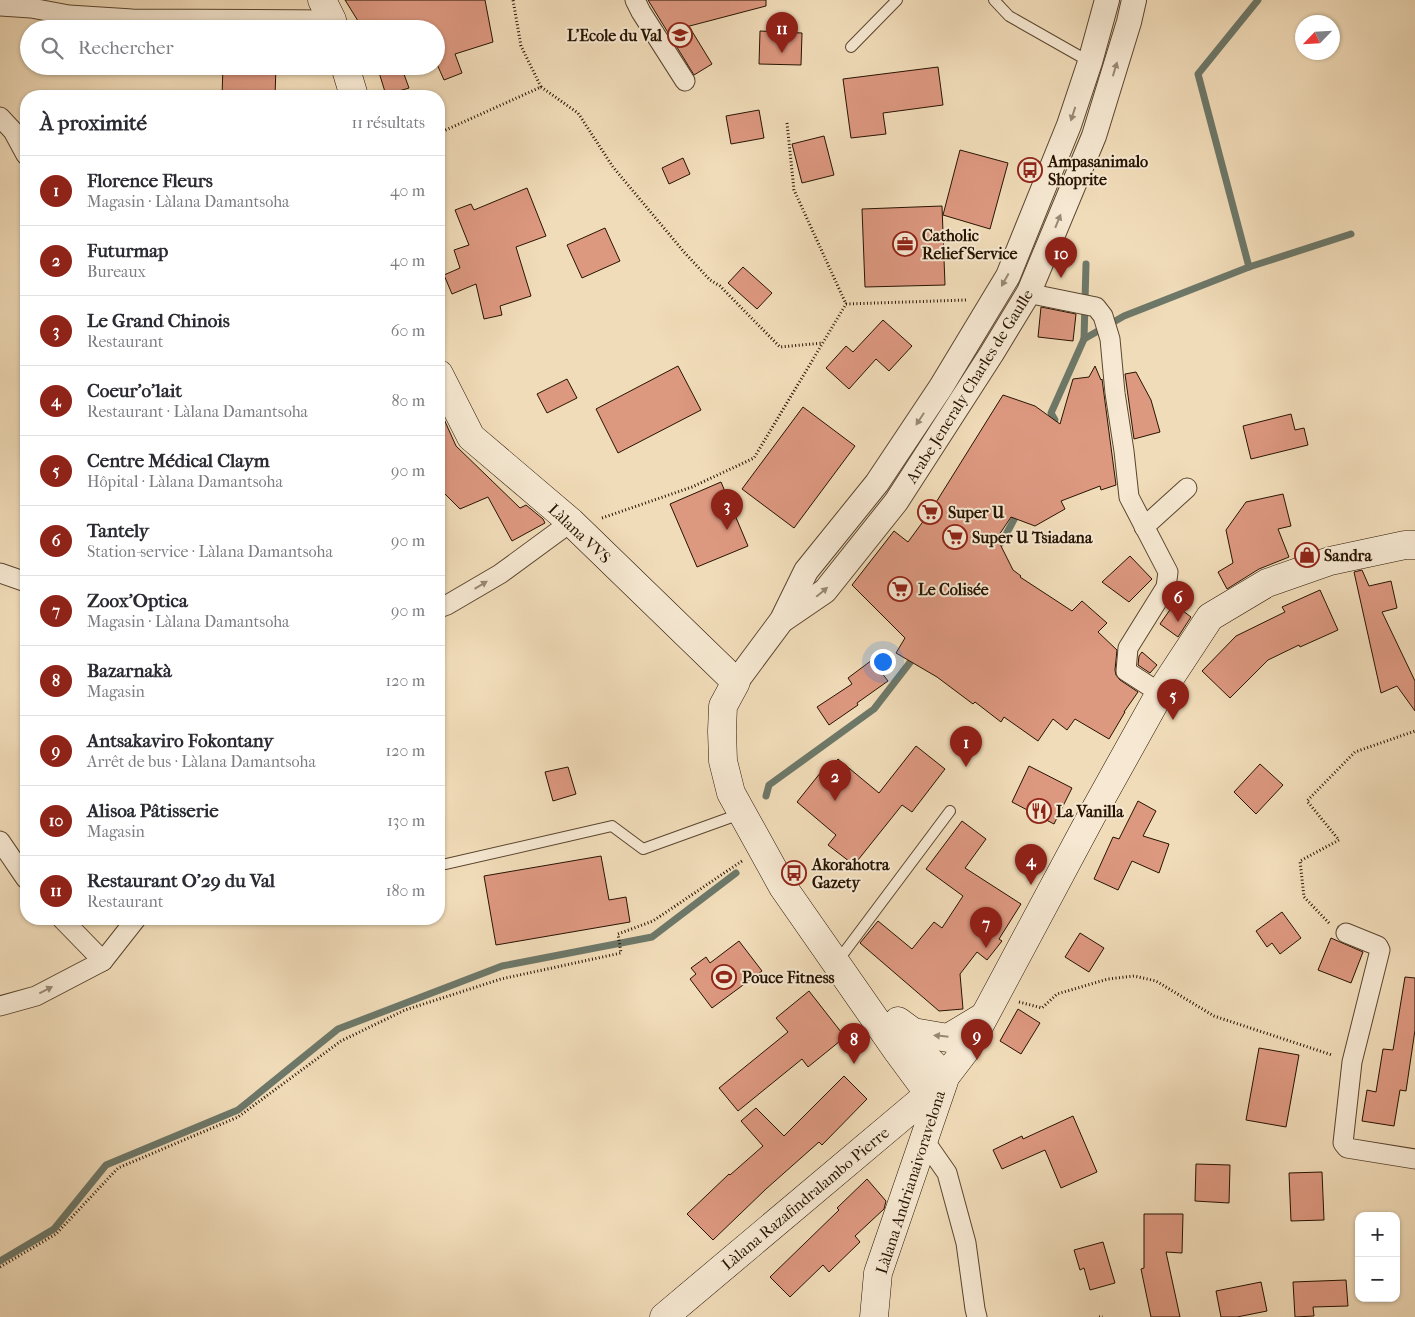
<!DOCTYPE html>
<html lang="fr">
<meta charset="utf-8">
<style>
body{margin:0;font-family:"IM FELL French Canon",serif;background:#f2f2f3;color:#2b2b33}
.controls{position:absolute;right:15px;bottom:15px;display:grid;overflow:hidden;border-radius:10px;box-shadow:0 1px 4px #0004}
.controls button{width:45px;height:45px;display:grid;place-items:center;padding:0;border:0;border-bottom:1px solid #e1e1e2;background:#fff;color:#2b2b33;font:25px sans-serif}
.compass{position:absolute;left:1295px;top:15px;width:45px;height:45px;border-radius:50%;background:#fff;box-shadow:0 1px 4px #0004;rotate:245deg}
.you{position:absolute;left:882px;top:661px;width:18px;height:18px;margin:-12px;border:4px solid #fff;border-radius:50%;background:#1a73e8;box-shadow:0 0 0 8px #1a73e833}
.badge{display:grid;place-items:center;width:32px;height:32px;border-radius:50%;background:#8f2418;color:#fff;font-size:16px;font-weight:700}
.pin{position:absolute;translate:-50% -41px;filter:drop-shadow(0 1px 2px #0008)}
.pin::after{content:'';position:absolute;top:26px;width:18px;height:15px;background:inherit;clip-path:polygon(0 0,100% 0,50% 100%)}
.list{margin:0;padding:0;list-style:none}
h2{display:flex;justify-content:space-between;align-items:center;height:65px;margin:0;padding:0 20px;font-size:21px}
h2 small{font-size:16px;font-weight:400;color:#7c7c81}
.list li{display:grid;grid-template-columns:32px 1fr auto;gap:15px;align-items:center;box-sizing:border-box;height:70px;padding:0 20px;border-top:1px solid #e1e1e2}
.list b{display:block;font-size:19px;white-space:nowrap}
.list p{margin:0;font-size:16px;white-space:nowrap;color:#7c7c81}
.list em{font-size:16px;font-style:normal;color:#7c7c81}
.icon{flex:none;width:28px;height:28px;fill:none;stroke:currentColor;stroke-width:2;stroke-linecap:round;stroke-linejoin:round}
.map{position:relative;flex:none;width:1415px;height:1317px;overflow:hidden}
.search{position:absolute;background:#fff;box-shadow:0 1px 4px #0004;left:20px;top:20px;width:425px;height:55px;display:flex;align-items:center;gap:12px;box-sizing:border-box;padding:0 18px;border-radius:28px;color:#7c7c81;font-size:19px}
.panel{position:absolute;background:#fff;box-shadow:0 1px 4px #0004;left:20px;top:90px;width:425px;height:835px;border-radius:20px}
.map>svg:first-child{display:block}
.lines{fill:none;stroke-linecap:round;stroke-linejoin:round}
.stream{stroke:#6d7869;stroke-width:7}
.building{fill:#dd9880;stroke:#271300}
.service-casing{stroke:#5a452e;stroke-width:12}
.minor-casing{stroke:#5a452e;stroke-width:21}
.tertiary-casing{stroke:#5a452e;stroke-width:26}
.secondary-casing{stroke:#271300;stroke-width:29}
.path{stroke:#271300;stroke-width:3;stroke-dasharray:1 2.5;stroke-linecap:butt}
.service{stroke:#f6e8d2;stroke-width:10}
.minor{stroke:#f6e8d2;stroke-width:19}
.tertiary{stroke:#f6e8d2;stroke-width:24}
.secondary{stroke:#f6e8d2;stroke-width:28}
.oneway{fill:#998874}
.labels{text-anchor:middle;stroke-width:4;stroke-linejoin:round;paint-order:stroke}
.poi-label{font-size:16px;font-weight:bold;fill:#271300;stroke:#f6e8d2;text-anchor:start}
.street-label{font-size:16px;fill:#271300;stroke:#f6e8d2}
</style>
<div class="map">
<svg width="1415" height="1317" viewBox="0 0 1415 1317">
<rect width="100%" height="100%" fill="#f1dcb9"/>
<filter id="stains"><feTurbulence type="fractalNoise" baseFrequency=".004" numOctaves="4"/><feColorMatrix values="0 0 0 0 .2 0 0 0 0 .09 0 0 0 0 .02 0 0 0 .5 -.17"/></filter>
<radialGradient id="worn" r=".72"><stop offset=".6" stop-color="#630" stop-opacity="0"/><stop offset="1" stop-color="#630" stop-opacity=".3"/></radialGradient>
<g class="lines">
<g class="stream">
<polyline points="1249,267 1198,74 1258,0"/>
<polyline points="1084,339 1124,316 1249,267 1351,234"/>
<polyline points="1052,428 1055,420 1051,413 1084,339 1086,264"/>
<polyline points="995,550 1003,540 1018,512"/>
<polyline points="766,796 769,785 874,709 915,656"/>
<polyline points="0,1261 54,1229 106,1165 238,1110 338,1029 502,966 652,937 736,873"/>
</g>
</g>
<g class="building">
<polygon points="345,0 485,0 493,42 455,54 462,73 444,80 436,62 436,29 363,29"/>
<polygon points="648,0 766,0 766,6 682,28 690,28 712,64 694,75"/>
<polygon points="760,31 802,33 801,65 759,64"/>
<polygon points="223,66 276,66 275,96 222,96"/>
<polygon points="377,66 401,66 409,88 386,95"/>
<polygon points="938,67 943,105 883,113 886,134 851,138 843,79"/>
<polygon points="759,110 764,138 731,144 726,116"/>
<polygon points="824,136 834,175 802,183 792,144"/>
<polygon points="960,150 1008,163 990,229 943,215"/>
<polygon points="683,158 690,174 669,184 662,168"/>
<polygon points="527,188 546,236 516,247 531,296 500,306 502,315 484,319 476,284 452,294 444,275 460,268 454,250 469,245 455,210 471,204 474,210"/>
<polygon points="942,206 945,285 865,287 862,209"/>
<polygon points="605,228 620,261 582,278 567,245"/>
<polygon points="743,267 772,293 757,309 728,283"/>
<polygon points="1041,307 1076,314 1073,341 1038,337"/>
<polygon points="883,320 912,346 889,371 876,359 849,389 826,368 846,346 853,352"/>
<polygon points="678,366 701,410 618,453 596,409"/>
<polygon points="1095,366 1101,380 1102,379 1116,485 1101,490 1100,486 1061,501 1065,509 1035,526 1011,517 997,538 1013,570 1021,576 1020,577 1072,611 1082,601 1107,623 1098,632 1117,650 1115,670 1116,675 1120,680 1138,692 1124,712 1125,712 1109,739 1075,719 1067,730 1053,719 1038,741 1004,717 1001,722 975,702 973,704 937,677 896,653 905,638 852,585 894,531 908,542 930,512 1003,395 1035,406 1060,424 1073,379 1089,377"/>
<polygon points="1136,372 1151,400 1160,432 1134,439 1125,374"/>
<polygon points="567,379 577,398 547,413 537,394"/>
<polygon points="803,407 855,446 794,528 742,489"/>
<polygon points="439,408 456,446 520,508 526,505 543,519 545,523 512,541 488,497 460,509 439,488"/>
<polygon points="1291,414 1295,430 1304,428 1308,445 1251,459 1243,426"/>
<polygon points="721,482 748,546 697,567 670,504"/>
<polygon points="1283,494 1291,526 1278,529 1289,557 1259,569 1227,589 1218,572 1233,563 1226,530 1246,502"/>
<polygon points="1130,556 1152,579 1129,602 1102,582"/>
<polygon points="1362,570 1369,586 1391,581 1397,608 1382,612 1415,681 1415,711 1397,686 1381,693 1354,572"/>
<polygon points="1320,590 1338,630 1300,647 1299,645 1268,660 1230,698 1202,671 1236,636 1285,612 1282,607"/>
<polygon points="1174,604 1191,617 1178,637 1160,624"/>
<polygon points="1142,652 1157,665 1150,673 1138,665 1139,656"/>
<polygon points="872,660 888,681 857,703 858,705 829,725 817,707 852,684 848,678"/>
<polygon points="916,746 945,769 912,812 902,805 854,865 828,845 836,835 797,802 825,767 829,770 838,759 879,793"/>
<polygon points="1260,764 1283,785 1256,814 1234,792"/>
<polygon points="1029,766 1072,788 1054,824 1012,802"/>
<polygon points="568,767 576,794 553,801 545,772"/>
<polygon points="1138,801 1156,811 1143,836 1169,844 1159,873 1132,861 1118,890 1094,879 1113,837 1119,839"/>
<polygon points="962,821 986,839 965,868 1021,904 999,939 1002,941 987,960 977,952 960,974 963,1009 939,1011 860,943 878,921 912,949 934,922 942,928 963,896 926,869"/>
<polygon points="601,856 609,900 626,897 630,922 496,945 484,876"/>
<polygon points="1282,912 1301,938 1280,954 1272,943 1267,947 1256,931"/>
<polygon points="1080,933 1104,948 1089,972 1065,957"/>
<polygon points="1331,938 1363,952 1351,983 1318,970"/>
<polygon points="739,941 762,971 712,1008 690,979 696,974 691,968 706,957 710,963"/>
<polygon points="1405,977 1415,978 1415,1030 1406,1091 1400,1090 1394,1126 1362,1121 1367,1090 1376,1092 1383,1049 1393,1050"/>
<polygon points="809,991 845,1037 808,1067 802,1059 738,1111 719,1088 788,1032 776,1018"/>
<polygon points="1018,1009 1040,1023 1021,1054 1000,1041"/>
<polygon points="1259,1048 1299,1055 1286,1127 1246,1120"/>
<polygon points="844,1076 867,1099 822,1145 819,1142 766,1189 713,1240 687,1214 729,1174 730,1175 763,1146 741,1121 756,1108 784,1136"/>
<polygon points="1073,1116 1097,1172 1061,1188 1045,1150 1002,1169 993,1150 1022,1136 1023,1139"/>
<polygon points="1196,1164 1230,1165 1229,1203 1195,1201"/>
<polygon points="1322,1172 1324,1220 1291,1221 1289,1173"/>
<polygon points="867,1179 886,1201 884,1209 855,1236 860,1242 829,1272 823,1265 790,1297 770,1277 839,1210 837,1208"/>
<polygon points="1144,1214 1183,1214 1182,1253 1166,1252 1180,1317 1151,1317 1141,1269 1144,1268"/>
<polygon points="1103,1242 1115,1283 1090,1290 1084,1268 1080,1270 1074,1250"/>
<polygon points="1346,1280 1348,1306 1313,1307 1314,1316 1295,1317 1293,1282"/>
<polygon points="1261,1282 1267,1311 1237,1317 1221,1317 1216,1291"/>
</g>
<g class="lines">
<defs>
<g id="service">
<polyline points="994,0 1009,16 1090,62"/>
<polyline points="851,47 897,0"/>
<polyline points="446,864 612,826 643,849 740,814"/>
<polyline points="837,962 950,811"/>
</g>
<g id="minor">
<polyline points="635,0 641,12 685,81"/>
<polyline points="0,6 31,8 69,15 132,19 332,20"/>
<polyline points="0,117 13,131 26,155"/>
<polyline points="1027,293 1096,307 1103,316 1110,339 1115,393 1124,451 1129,497 1168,572 1166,587 1128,648 1126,671 1160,693"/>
<polyline points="1144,527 1187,488"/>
<polyline points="0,573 26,582"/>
<polyline points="439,608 447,605 500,574 571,522"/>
<polyline points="0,841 26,879"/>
<polyline points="62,919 103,961"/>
<polyline points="1346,933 1378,946 1380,950 1352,1062 1343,1143 1347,1148 1415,1159"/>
<polyline points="0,1006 36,996 103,961 136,919"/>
<polyline points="924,1140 947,1173 966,1243 975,1309 977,1317"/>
</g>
<g id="tertiary">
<polyline points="784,619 825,591 896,502 992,353 1029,292 1094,136 1129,22 1134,0"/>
<polyline points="736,682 782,620 806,571 877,483 941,387 1008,276 1069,125 1090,62 1107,0"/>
</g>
<g id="secondary">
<polyline points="322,0 332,20 334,29"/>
<polyline points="345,66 354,96"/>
<polyline points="439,374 471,437 571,522 736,682 723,706 722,731 723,761 731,793 783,887 898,1052 929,1094"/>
<polyline points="898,1021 913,1032 948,1038 983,1017"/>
<polyline points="899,1029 945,1077"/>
<polyline points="664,1317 929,1094 945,1077 968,1047 1091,817 1160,693 1210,617 1267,583 1330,561 1405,545 1415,545"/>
<polyline points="874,1317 878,1273 944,1081"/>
</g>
</defs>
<use href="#service" class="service-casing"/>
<use href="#minor" class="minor-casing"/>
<use href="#tertiary" class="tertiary-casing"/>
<use href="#secondary" class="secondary-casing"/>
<g class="path">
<polyline points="541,87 578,113 613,167 684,252 710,280 720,286 780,347 823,343"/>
<polyline points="787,123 794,190 846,304"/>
<polyline points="439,133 541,87 521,46 513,0"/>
<polyline points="602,518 692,487 754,458 846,304 966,300"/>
<polyline points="1329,923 1304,897 1300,861 1339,840 1307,801 1355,752 1415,731"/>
<polyline points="1019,1002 1042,1008 1057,994 1108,979 1134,976 1156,981 1214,1016 1332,1055"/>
<polyline points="0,1267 56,1234 118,1168 238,1117 341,1041 405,1010 501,979 621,953 618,934 653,921 742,861"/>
<polyline points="1099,1317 1103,1317"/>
</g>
<use href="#service" class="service"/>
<use href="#minor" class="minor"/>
<use href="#tertiary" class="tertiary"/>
<use href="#secondary" class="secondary"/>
</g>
<defs><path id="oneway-solid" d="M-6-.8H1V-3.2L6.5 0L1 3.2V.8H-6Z" transform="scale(1.25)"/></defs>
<g class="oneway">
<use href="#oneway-solid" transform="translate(1115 69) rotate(-73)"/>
<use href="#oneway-solid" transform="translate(1073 114) rotate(108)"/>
<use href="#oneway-solid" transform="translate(1058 221) rotate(-68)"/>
<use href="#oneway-solid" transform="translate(1005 280) rotate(119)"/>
<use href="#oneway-solid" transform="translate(920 419) rotate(123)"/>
<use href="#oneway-solid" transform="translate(481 585) rotate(-31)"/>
<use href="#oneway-solid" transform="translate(822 592) rotate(-40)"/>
<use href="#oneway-solid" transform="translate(46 990) rotate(-27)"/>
<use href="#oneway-solid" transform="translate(941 1036) rotate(-174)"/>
</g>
<defs>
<symbol id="school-ring" viewBox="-11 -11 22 22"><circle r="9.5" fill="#f6e8d2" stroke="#8f2418" stroke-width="1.5"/><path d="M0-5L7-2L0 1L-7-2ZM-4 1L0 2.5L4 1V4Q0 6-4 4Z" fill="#8f2418"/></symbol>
<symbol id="bus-ring" viewBox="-11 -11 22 22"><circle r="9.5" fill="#f6e8d2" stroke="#8f2418" stroke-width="1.5"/><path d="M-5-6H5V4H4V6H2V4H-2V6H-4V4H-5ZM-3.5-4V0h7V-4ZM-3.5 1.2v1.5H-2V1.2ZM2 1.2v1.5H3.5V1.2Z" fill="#8f2418"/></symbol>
<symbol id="office-ring" viewBox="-11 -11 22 22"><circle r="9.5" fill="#f6e8d2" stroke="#8f2418" stroke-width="1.5"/><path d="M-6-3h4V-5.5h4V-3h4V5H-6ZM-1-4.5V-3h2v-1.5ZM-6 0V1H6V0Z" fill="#8f2418"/></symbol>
<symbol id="supermarket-ring" viewBox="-11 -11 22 22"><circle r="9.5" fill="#f6e8d2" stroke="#8f2418" stroke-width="1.5"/><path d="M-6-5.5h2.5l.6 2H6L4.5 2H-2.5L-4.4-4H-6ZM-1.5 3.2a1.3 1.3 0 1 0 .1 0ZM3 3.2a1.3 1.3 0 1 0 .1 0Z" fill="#8f2418"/></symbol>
<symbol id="shop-ring" viewBox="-11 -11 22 22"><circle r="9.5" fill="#f6e8d2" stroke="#8f2418" stroke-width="1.5"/><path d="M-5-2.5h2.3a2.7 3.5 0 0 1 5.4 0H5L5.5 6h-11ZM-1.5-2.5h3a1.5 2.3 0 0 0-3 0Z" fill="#8f2418"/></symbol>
<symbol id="restaurant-ring" viewBox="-11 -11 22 22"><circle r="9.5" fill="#f6e8d2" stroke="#8f2418" stroke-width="1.5"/><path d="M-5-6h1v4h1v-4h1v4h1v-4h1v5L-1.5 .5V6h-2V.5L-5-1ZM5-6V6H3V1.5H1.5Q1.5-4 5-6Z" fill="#8f2418"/></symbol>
<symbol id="stadium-ring" viewBox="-11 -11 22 22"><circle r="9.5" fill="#f6e8d2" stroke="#8f2418" stroke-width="1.5"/><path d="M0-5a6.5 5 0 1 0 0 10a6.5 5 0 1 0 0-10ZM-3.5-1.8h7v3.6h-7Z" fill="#8f2418"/></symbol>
</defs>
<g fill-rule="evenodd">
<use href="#school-ring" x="666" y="21" width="28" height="28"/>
<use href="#bus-ring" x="1016" y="156" width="28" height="28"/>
<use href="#office-ring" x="891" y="230" width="28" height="28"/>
<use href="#supermarket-ring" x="916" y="498" width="28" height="28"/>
<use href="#supermarket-ring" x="941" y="523" width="28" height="28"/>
<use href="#shop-ring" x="1293" y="541" width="28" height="28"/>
<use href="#supermarket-ring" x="886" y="575" width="28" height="28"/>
<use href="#restaurant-ring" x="1025" y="797" width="28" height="28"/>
<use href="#bus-ring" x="780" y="859" width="28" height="28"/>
<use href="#stadium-ring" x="710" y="963" width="28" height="28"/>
</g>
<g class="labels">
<g class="poi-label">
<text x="662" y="41" text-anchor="end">L'Ecole du Val</text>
<text x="1048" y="167">Ampasanimalo<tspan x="1048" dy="18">Shoprite</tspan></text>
<text x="922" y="241">Catholic<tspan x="922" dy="18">Relief Service</tspan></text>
<text x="948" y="518">Super U</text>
<text x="972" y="543">Super U Tsiadana</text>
<text x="1324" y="561">Sandra</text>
<text x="918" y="595">Le Colisée</text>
<text x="1056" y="817">La Vanilla</text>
<text x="812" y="870">Akorahotra<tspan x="812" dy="18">Gazety</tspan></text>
<text x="742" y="983">Pouce Fitness</text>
</g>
<g class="street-label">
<text transform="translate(969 386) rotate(-58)" y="6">Arabe Jeneraly Charles de Gaulle</text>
<text transform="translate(580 533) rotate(43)" y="6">Làlana VVS</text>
<text transform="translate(910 1182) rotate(-72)" y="6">Làlana Andrianaivoravelona</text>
<text transform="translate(805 1198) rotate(-40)" y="6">Làlana Razafindralambo Pierre</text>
</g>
</g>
<rect width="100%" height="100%" filter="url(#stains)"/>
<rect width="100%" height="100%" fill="url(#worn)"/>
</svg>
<div class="controls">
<button>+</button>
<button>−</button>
</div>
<svg class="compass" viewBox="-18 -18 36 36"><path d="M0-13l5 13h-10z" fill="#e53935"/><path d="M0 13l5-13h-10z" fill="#7c7c81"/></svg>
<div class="you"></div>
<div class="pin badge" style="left:966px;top:767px">1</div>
<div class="pin badge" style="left:835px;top:801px">2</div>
<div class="pin badge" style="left:727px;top:530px">3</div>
<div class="pin badge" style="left:1031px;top:885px">4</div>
<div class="pin badge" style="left:1173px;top:720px">5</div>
<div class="pin badge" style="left:1178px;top:622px">6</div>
<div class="pin badge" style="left:986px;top:948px">7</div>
<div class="pin badge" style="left:854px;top:1064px">8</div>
<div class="pin badge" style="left:977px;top:1060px">9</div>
<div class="pin badge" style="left:1061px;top:278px">10</div>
<div class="pin badge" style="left:782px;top:53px">11</div>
<div class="search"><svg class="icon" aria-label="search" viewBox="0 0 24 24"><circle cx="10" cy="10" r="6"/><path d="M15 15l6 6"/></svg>Rechercher</div>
<section class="panel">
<h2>À proximité<small>11 résultats</small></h2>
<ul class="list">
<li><span class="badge">1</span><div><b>Florence Fleurs</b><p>Magasin · Làlana Damantsoha</p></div><em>40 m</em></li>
<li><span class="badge">2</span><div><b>Futurmap</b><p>Bureaux</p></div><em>40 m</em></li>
<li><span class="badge">3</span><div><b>Le Grand Chinois</b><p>Restaurant</p></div><em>60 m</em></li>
<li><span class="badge">4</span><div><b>Coeur'o'lait</b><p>Restaurant · Làlana Damantsoha</p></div><em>80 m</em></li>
<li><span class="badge">5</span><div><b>Centre Médical Claym</b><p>Hôpital · Làlana Damantsoha</p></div><em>90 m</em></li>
<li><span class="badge">6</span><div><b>Tantely</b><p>Station-service · Làlana Damantsoha</p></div><em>90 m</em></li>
<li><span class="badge">7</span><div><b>Zoox'Optica</b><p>Magasin · Làlana Damantsoha</p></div><em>90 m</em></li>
<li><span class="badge">8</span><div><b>Bazarnakà</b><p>Magasin</p></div><em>120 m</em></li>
<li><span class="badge">9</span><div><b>Antsakaviro Fokontany</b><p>Arrêt de bus · Làlana Damantsoha</p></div><em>120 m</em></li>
<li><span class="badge">10</span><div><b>Alisoa Pâtisserie</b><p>Magasin</p></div><em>130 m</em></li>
<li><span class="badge">11</span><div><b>Restaurant O'29 du Val</b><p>Restaurant</p></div><em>180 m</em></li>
</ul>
</section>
</div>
